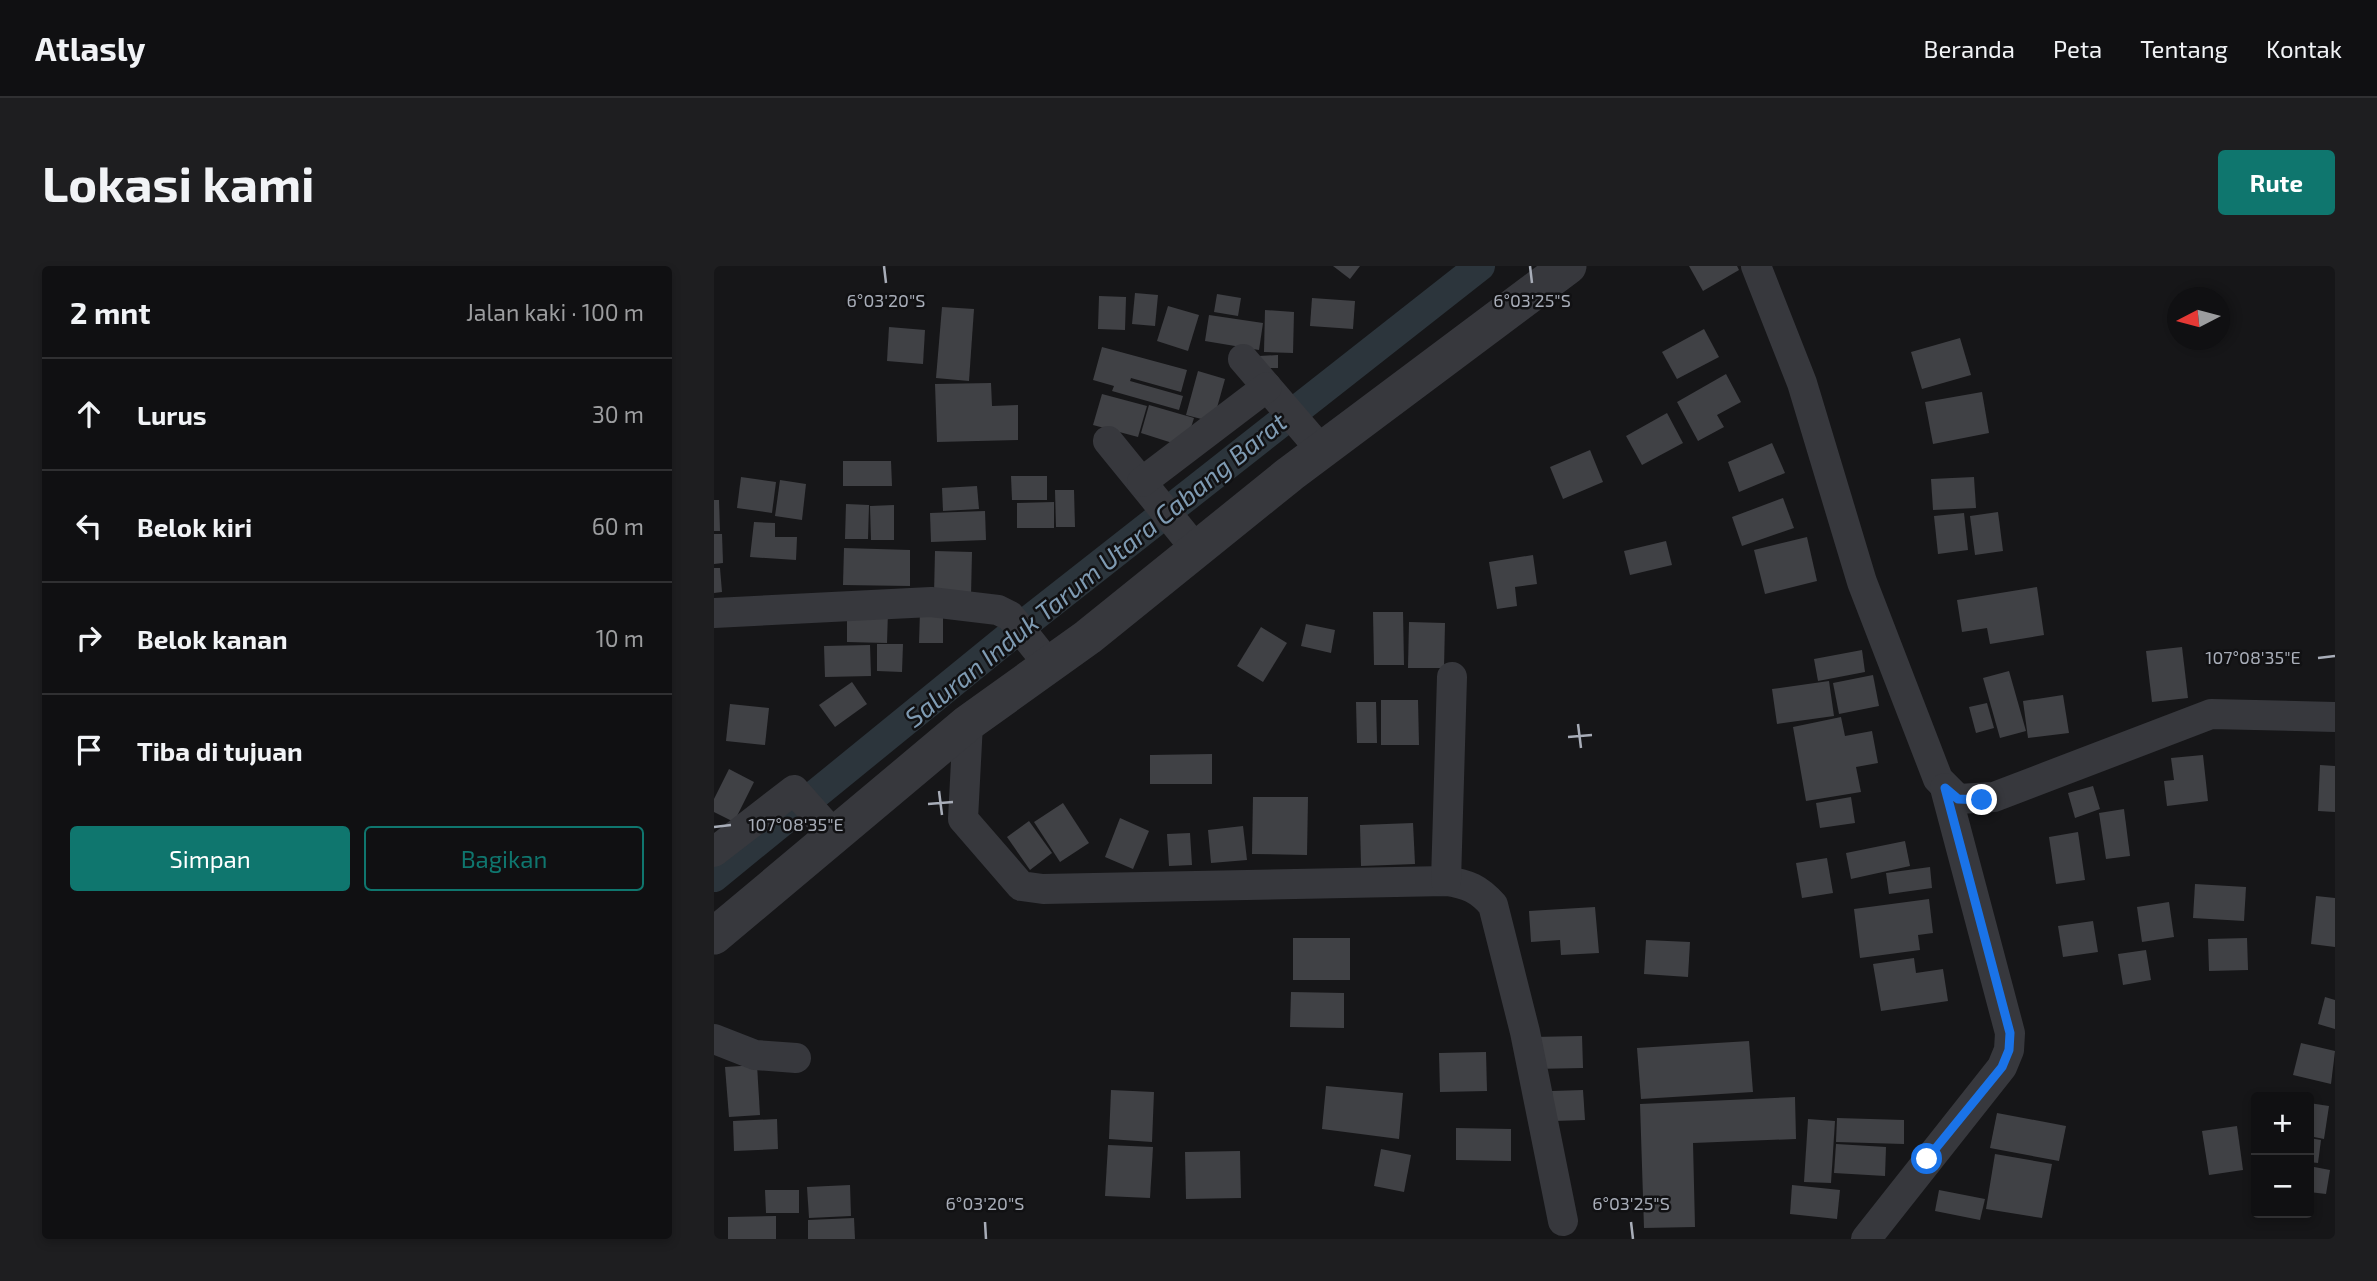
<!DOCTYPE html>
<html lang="id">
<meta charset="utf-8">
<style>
body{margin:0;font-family:"Exo 2",sans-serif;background:#1e1e20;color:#f1f3f6}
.controls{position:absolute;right:21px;bottom:21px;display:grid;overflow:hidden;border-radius:7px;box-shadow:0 4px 10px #0003}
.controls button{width:63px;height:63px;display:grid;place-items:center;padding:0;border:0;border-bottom:2px solid #303032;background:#101012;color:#f1f3f6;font:35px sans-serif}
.compass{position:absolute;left:1453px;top:21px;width:63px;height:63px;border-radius:50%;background:#101012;box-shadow:0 4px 10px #0003;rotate:264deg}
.stop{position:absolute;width:21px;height:21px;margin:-16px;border:5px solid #1a73e8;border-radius:50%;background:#fff}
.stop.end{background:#1a73e8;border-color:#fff;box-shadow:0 2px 7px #0008}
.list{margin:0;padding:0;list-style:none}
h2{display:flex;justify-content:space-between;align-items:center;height:91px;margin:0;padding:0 28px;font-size:30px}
h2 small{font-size:23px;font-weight:400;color:#9c9d9f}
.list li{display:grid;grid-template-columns:46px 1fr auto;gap:21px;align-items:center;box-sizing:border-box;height:112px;padding:0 28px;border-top:2px solid #303032}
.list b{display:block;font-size:26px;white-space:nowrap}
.list em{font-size:23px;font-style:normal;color:#9c9d9f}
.actions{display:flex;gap:14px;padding:21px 28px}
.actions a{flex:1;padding:16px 0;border:2px solid #0f766e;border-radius:7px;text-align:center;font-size:24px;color:#0f766e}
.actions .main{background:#0f766e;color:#fff}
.icon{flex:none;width:38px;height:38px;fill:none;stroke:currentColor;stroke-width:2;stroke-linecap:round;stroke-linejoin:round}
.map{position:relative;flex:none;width:1621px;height:973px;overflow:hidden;border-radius:7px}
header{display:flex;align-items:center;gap:42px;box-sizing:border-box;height:98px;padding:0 35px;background:#101012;border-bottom:2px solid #303032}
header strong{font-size:33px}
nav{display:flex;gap:38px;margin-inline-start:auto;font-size:24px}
.intro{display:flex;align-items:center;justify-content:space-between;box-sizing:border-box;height:168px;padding:0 42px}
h1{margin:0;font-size:49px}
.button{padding:18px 32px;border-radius:7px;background:#0f766e;color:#fff;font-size:24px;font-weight:700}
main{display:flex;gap:42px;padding:0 42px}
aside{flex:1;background:#101012;border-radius:7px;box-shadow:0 4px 10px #0003}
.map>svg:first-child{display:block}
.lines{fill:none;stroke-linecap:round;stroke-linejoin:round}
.canal{stroke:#2c353c;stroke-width:30}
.building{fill:#404145}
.minor{stroke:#37383d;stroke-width:30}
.tertiary{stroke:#37383d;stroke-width:37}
.route{stroke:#1a73e8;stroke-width:9}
.ticks{fill:none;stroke:#a8adb8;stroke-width:2.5}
.labels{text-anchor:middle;stroke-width:5;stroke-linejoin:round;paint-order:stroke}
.water-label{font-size:26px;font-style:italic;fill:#7f9bb3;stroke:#111113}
.ticks-label{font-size:18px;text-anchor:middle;fill:#a8adb8;stroke:#111113;stroke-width:5;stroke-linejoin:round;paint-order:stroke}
</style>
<header>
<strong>Atlasly</strong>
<nav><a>Beranda</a><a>Peta</a><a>Tentang</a><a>Kontak</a></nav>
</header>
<div class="intro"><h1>Lokasi kami</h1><a class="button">Rute</a></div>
<main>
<aside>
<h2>2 mnt<small>Jalan kaki · 100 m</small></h2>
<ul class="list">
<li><svg class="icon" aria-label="ahead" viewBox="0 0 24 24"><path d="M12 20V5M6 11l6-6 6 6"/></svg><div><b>Lurus</b></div><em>30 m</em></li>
<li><svg class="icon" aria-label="left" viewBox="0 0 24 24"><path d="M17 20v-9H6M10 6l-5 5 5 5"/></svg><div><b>Belok kiri</b></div><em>60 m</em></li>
<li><svg class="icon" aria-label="right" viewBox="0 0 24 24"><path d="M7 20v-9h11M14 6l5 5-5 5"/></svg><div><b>Belok kanan</b></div><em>10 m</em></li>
<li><svg class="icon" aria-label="arrive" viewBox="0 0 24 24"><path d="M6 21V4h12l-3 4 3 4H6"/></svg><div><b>Tiba di tujuan</b></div></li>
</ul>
<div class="actions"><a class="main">Simpan</a><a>Bagikan</a></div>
</aside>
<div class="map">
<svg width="1621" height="973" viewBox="0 0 1621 973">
<rect width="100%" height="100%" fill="#161618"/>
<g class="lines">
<polyline class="canal" points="0,611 318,352 766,0"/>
</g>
<g class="building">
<polygon points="619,0 646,0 636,13"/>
<polygon points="975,0 1023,0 1025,4 989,25"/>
<polygon points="421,27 444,29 441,60 418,58"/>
<polygon points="503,28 527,32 524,50 500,46"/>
<polygon points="385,30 412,31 411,64 384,63"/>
<polygon points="598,32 641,35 639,63 596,60"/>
<polygon points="454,40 485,49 474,85 443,75"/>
<polygon points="228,41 260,43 255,115 222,112"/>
<polygon points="551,44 580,46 579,87 550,86"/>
<polygon points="495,49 549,57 545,84 491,75"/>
<polygon points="175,61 211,64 209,98 173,95"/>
<polygon points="990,63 1005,91 963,113 948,86"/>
<polygon points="1246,72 1257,109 1208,123 1197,86"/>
<polygon points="388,81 473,104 467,126 417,112 416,115 469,130 465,144 398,125 400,120 379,114"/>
<polygon points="564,89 564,102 546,102 545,90"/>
<polygon points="484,105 511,113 499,156 472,149"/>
<polygon points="1012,108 1027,136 1003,149 1010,161 984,175 963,136"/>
<polygon points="277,117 278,140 304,139 304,174 223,176 221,118"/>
<polygon points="1268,126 1275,167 1219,178 1211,136"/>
<polygon points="388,128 433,140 424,171 379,159"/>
<polygon points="435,139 480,152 471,181 427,167"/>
<polygon points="953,147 969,177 928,199 912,170"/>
<polygon points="1058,177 1071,207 1025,226 1014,196"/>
<polygon points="876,184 889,216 849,233 836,201"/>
<polygon points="129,195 177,195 178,220 129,220"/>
<polygon points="297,210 333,210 333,234 298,234"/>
<polygon points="27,211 62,216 58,247 23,242"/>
<polygon points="1260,211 1262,242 1219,244 1217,213"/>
<polygon points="66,214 92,218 88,254 61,250"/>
<polygon points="263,220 265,243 229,245 228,222"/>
<polygon points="341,224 360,224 361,261 342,261"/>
<polygon points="1069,232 1080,262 1028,280 1018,251"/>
<polygon points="0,234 5,234 6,265 0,265"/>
<polygon points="340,236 340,262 303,262 303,237"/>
<polygon points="132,238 155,239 154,273 131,273"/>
<polygon points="180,239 180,274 157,274 156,240"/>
<polygon points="271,245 272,274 217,276 216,247"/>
<polygon points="1284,246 1289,285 1261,289 1256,250"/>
<polygon points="1250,247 1254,284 1224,288 1220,250"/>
<polygon points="40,256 61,257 61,271 83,271 82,294 36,291"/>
<polygon points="0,268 8,268 9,297 0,298"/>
<polygon points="1093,271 1103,315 1051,328 1040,284"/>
<polygon points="952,275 958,299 916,309 910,285"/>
<polygon points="130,282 196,284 196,320 129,319"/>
<polygon points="221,285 258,286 257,330 220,329"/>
<polygon points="819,289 823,318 801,321 803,340 783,343 775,296"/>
<polygon points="0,302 6,302 8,326 0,327"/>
<polygon points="1323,321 1330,369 1276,378 1273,362 1248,366 1243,334"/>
<polygon points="206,345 229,346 229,377 205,377"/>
<polygon points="133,346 174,346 173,377 133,376"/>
<polygon points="659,346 689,346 690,399 660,399"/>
<polygon points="695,356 731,357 730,402 694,402"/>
<polygon points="592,358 621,364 617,387 587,380"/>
<polygon points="547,361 573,377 549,416 523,400"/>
<polygon points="163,378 189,378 188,406 163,405"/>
<polygon points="156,379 157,410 111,411 110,380"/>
<polygon points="1468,381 1474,432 1438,436 1432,385"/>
<polygon points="1148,384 1151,406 1104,415 1100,393"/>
<polygon points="1295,405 1312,465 1286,472 1269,412"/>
<polygon points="1159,409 1165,440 1125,448 1119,417"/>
<polygon points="1115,415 1120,450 1063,458 1058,423"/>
<polygon points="138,416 153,438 121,461 105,439"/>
<polygon points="1349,429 1355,467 1314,472 1309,435"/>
<polygon points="667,434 704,434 705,479 667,479"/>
<polygon points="642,436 662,436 663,477 643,477"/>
<polygon points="1273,437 1280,462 1262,467 1255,441"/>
<polygon points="16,438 55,442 51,479 12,475"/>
<polygon points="1127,451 1131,470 1158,465 1164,497 1142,501 1147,526 1092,535 1079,461"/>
<polygon points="498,488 498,518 436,518 436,489"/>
<polygon points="1489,489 1494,535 1453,540 1450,515 1460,514 1457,492"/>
<polygon points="1606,499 1621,500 1621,546 1604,545"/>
<polygon points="15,503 40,516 20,556 0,546 0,533"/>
<polygon points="1379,520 1386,543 1361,552 1354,527"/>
<polygon points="539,531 594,531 593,589 538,588"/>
<polygon points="1137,531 1141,557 1106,562 1102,537"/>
<polygon points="349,537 375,577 346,596 320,556"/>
<polygon points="1410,543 1416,590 1392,593 1385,547"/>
<polygon points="406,552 435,565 419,603 391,591"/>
<polygon points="315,555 338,587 316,604 293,571"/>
<polygon points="699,557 701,598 647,600 646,559"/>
<polygon points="529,560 533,594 497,597 494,564"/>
<polygon points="1364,566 1371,614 1342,618 1335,571"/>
<polygon points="476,567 478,599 455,600 453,568"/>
<polygon points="1191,575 1196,600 1137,613 1132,587"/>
<polygon points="1113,592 1119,627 1088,632 1082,597"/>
<polygon points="1216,601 1218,622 1175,628 1172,607"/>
<polygon points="1481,618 1532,621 1530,655 1479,652"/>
<polygon points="1602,630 1621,632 1621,681 1597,678"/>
<polygon points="1215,633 1219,667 1204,669 1206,684 1146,692 1140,643"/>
<polygon points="1455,636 1460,671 1428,676 1423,641"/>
<polygon points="881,641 885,687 847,689 846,674 817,676 815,645"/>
<polygon points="1379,655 1384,686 1349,691 1344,660"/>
<rect x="579" y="672" width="57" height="42"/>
<polygon points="1533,672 1534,704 1495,705 1494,673"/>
<polygon points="932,674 976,676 974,711 930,708"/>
<polygon points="1432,684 1437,714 1409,719 1404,688"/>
<polygon points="1200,692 1202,707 1229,703 1234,735 1167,745 1159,698"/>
<polygon points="577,726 630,727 630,762 576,761"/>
<polygon points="1611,731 1621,734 1621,763 1604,758"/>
<polygon points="868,770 869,802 820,803 819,771"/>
<polygon points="1035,775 1039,826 927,833 923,782"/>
<polygon points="1587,777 1621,785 1617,818 1579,809"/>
<polygon points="772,786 773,825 726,826 725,787"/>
<polygon points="43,799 46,849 15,851 11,801"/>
<polygon points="612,820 689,827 685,873 608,863"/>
<polygon points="397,824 440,826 438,876 395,873"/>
<polygon points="869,824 871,854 840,855 838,825"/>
<polygon points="1081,831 1082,873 979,877 981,961 930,962 926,838"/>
<polygon points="1595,837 1615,840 1610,873 1595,870"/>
<polygon points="1283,847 1352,860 1345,895 1276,882"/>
<polygon points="1123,852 1190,854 1190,878 1122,876"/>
<polygon points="63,853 64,883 20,885 19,855"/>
<polygon points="1094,853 1121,855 1117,917 1090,916"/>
<polygon points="1523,860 1529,904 1495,909 1488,865"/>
<polygon points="742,862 797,863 797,895 742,894"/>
<polygon points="1595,872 1607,874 1604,897 1595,896"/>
<polygon points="1122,878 1172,881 1171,910 1120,907"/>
<polygon points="394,879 439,881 436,932 391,930"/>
<polygon points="667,883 697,889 690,926 660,920"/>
<polygon points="526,885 527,932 472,933 471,886"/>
<polygon points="1281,888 1338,898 1328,952 1272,943"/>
<polygon points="1595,900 1616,904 1612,928 1595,926"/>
<polygon points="136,919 137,950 95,952 93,921"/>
<polygon points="1078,919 1126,924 1123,953 1076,948"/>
<polygon points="51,924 85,924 85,947 52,947"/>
<polygon points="1225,924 1271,933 1266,954 1221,945"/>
<polygon points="62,950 62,973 14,973 14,951"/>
<polygon points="140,952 141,973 94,973 94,954"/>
</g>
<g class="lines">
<g class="minor">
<polyline points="1042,0 1088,117 1148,316 1224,513 1244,533 1280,531 1497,448 1621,451"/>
<polyline points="529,93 608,185"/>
<polyline points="394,175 481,282"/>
<polyline points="428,216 553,121"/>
<polyline points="0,347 217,336 284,344 296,350 335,399"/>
<path d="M254 457 249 553 307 620 329 623 732 615C754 618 765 623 779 639L811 766 849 955"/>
<polyline points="0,586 80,524 120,569"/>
<polyline points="732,615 738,411"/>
<polyline points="0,773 41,789 82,792"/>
<polyline points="1152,973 1288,801 1295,784 1296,767 1231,522"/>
</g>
<polyline class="tertiary" points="0,670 254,457 374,371 576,208 854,0"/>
</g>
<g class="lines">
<polyline class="route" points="1213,893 1288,801 1295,784 1296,767 1231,522 1244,533 1268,534"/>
</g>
<path class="ticks" d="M170 0 172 17M816 0 818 17M1604 392 1621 390M864 458 867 482M854 471 878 469M225 525 228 549M214 538 239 536M0 561 17 559M271 956 272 973M917 956 919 973"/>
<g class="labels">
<g class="water-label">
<text transform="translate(382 304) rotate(-39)" y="9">Saluran Induk Tarum Utara Cabang Barat</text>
</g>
</g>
<g class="ticks-label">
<text x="172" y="41">6°03'20"S</text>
<text x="818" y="41">6°03'25"S</text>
<text x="1539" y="398">107°08'35"E</text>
<text x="82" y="565">107°08'35"E</text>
<text x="271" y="944">6°03'20"S</text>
<text x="917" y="944">6°03'25"S</text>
</g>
</svg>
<div class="controls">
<button>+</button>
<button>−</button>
</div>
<svg class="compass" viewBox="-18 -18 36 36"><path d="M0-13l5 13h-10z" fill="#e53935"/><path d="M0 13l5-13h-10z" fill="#9c9d9f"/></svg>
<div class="stop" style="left:1213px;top:893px"></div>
<div class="stop end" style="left:1268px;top:534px"></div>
</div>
</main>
